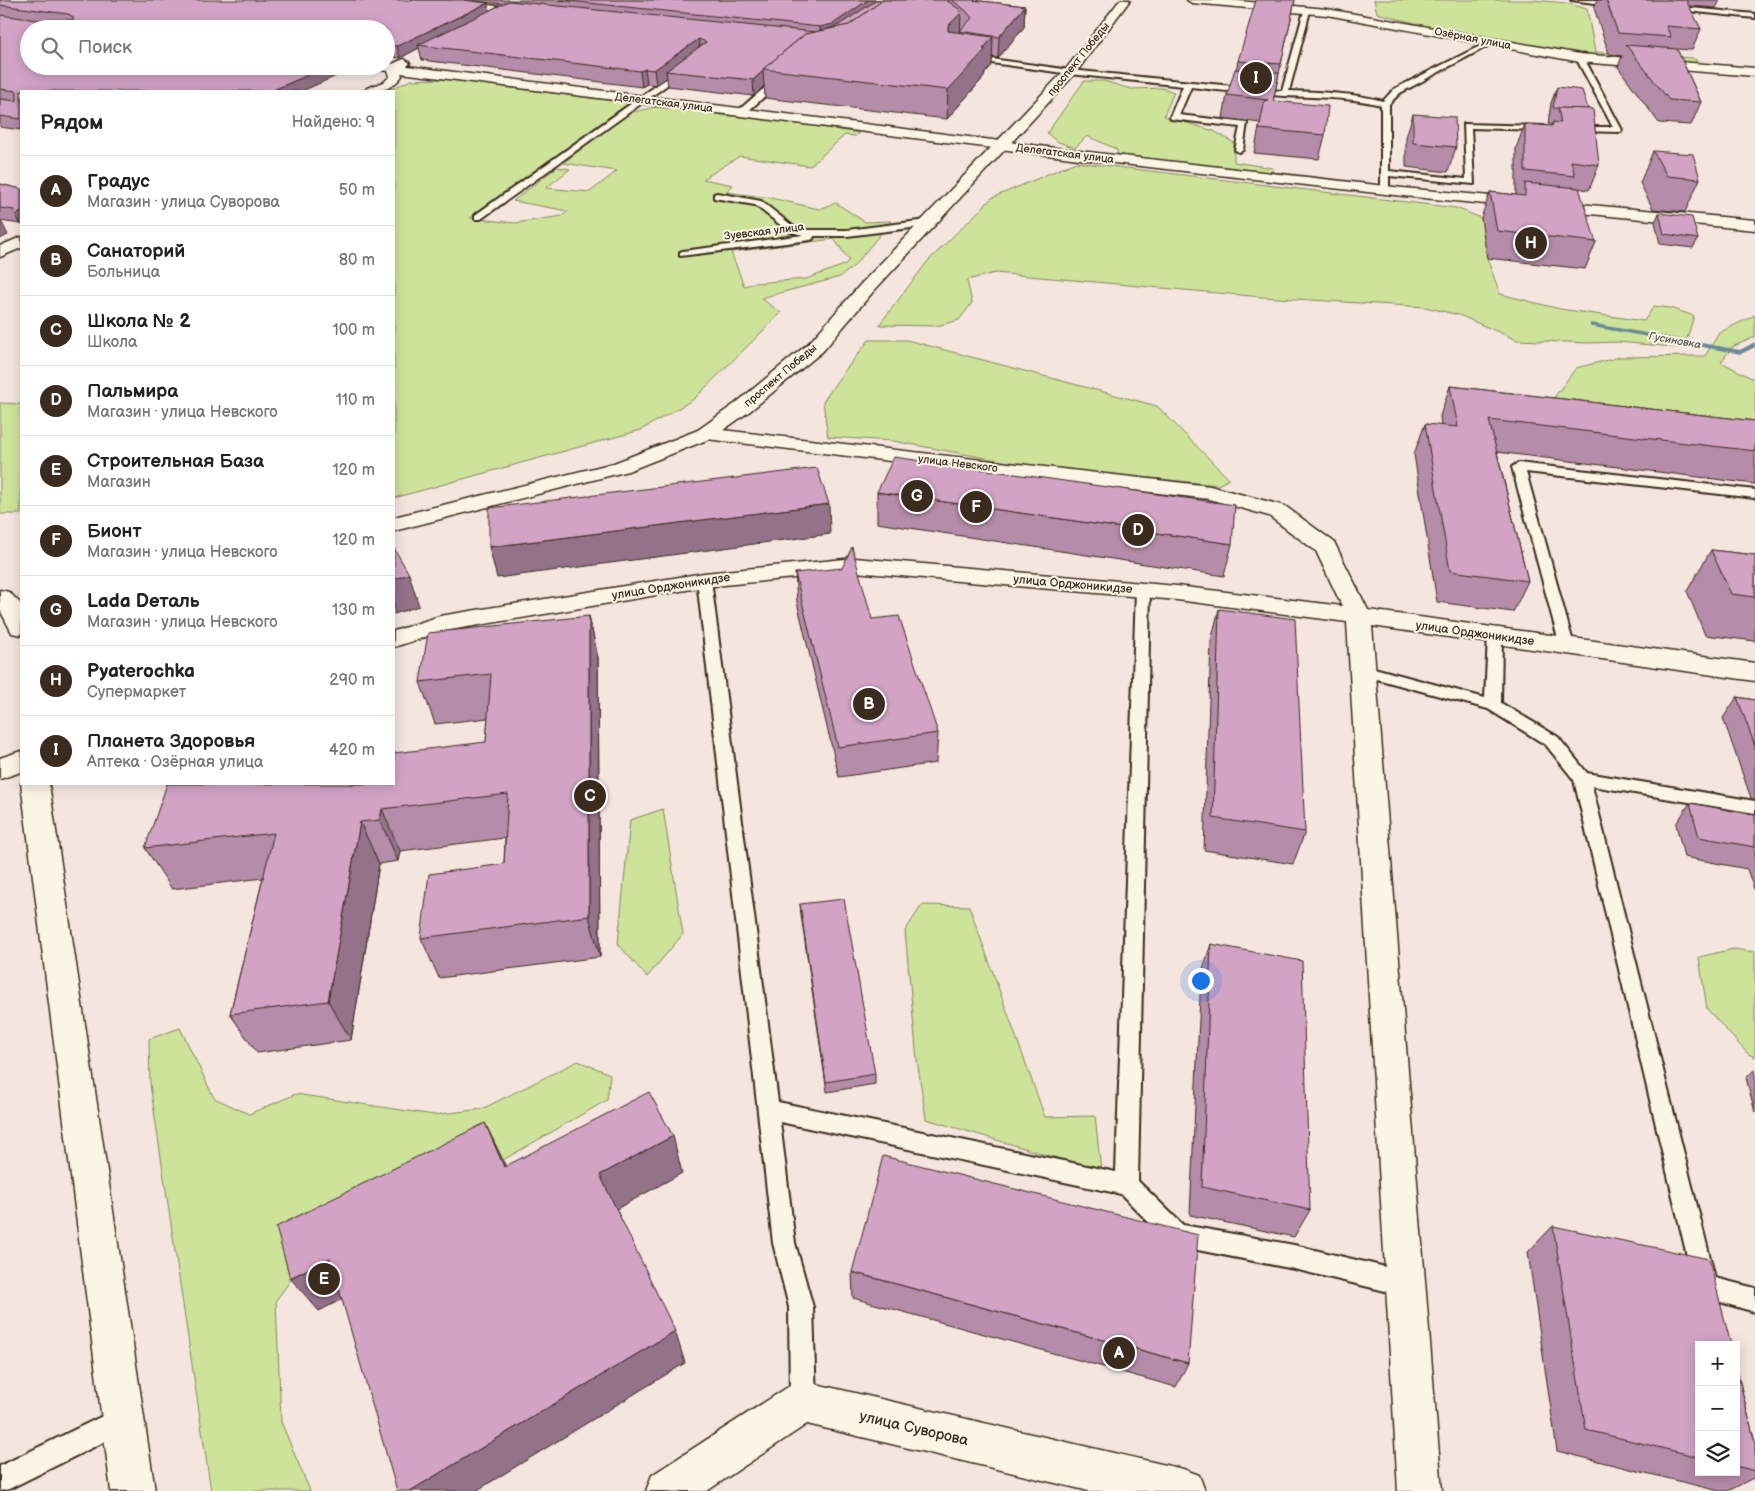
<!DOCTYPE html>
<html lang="ru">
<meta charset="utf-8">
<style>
body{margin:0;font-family:"Balsamiq Sans",sans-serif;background:#f2f2f2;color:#222}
.controls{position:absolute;right:15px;bottom:15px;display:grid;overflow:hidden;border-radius:0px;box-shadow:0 2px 12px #0003}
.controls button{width:45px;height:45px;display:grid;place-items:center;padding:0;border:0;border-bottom:1px solid #e0e0e0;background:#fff;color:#222;font:25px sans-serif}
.you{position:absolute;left:1200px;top:980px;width:18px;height:18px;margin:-12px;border:4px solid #fff;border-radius:50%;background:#1a73e8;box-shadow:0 0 0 8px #1a73e833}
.badge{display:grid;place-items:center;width:32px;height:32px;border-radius:50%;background:#3b2a1e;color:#fff;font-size:16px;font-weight:700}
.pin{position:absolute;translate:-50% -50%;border:2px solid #fff;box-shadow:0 1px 5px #0006}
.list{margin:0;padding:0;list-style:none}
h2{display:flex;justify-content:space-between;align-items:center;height:65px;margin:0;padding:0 20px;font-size:21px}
h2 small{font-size:16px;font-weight:400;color:#767676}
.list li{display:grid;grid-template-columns:32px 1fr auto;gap:15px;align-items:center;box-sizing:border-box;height:70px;padding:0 20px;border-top:1px solid #e0e0e0}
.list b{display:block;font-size:19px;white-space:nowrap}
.list p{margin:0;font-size:16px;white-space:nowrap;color:#767676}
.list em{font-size:16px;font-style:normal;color:#767676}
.icon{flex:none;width:28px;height:28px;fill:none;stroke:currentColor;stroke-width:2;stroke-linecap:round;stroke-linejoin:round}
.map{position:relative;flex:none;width:1755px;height:1491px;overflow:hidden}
.search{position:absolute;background:#fff;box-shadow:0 2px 12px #0003;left:20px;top:20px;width:375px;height:55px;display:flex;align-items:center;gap:12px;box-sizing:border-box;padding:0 18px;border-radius:28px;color:#767676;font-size:19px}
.panel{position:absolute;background:#fff;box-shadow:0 2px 12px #0003;left:20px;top:90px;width:375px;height:695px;border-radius:0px}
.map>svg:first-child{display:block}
.green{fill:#cde399;stroke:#84865c;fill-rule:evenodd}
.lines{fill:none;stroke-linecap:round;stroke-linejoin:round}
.stream{fill:#688997;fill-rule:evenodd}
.lane-casing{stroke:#3b2a1e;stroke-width:4}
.street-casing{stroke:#3b2a1e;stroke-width:3}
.secondary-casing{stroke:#3b2a1e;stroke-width:3}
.lane{fill:#fcf5e5;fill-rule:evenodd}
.street{fill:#fcf5e5;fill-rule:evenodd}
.secondary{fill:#fcf5e5;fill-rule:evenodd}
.wall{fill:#b58ca9;stroke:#3b2a1e}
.shaded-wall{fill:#93728a;stroke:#3b2a1e}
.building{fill:#d2a3c5;stroke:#3b2a1e}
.labels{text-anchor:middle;stroke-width:4;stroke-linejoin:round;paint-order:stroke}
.far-street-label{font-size:11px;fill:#3b2a1e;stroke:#fcf5e5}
.far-water-label{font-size:11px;font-style:italic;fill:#52595a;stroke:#fcf5e5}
.street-label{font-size:12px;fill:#3b2a1e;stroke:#fcf5e5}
.near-street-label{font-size:15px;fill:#3b2a1e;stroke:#fcf5e5}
</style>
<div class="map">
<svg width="1755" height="1491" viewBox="0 0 1755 1491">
<rect width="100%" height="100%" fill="#f4e5df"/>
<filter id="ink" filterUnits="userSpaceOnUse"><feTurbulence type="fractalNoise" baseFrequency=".02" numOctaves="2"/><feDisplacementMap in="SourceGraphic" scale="10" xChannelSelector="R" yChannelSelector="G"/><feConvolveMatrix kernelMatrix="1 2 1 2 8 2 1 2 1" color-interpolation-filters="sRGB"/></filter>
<g filter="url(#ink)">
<g class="green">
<polygon points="1374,0 1533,0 1566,3 1587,9 1595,52 1693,58 1700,63 1694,65 1586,56 1448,32 1377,13"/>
<path d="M443 79 629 103 470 218 515 223 562 216 568 211 513 201 557 167 570 169 546 188 590 192 617 171 563 163 629 113 656 107 801 124 859 133 855 136 845 135 810 166 740 156 703 179 733 185 726 192 771 198 819 209 836 203 865 222 891 221 854 266 840 277 761 298 781 313 694 399 641 430 394 498V91H387L411 80ZM834 239 849 260 844 265 806 279 755 283 744 286 731 252Z"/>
<polygon points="1084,81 1104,81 1131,89 1162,88 1174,92 1164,116 1214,131 1234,143 1234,162 1273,168 1272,174 1119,156 1116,149 1087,136 1075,148 1056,141 1047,133"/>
<polygon points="1076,162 1456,208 1481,218 1487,258 1500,294 1560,309 1644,321 1654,306 1670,308 1694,316 1684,348 1618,342 1589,343 1517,340 1459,315 1425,307 1262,297 995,273 967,280 972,303 959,320 937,326 879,325 928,261 992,198"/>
<polygon points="1755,315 1755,337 1732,347 1721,362 1755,380 1755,449 1553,399 1576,368 1620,357 1705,356 1719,333"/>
<polygon points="869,340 907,340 1157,406 1229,479 1218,485 1024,465 893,441 828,437 823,402 837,381"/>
<polygon points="0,403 21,404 21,514 0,514"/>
<polygon points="663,809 683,934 647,977 618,944 630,820"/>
<polygon points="922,905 969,906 1045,1117 1095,1116 1101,1171 926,1119 917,1060 905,931"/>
<polygon points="1733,949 1755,952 1755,1057 1748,1054 1707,1009 1699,957"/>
<polygon points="180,1028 214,1098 249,1114 296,1094 434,1115 482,1109 578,1061 610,1074 607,1100 503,1160 305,1261 276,1300 281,1422 310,1491 211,1491 150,1084 149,1039"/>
</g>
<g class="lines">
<polygon class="stream" points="1590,323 1740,350 1755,342 1755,347 1741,354 1593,327 1590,327"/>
<defs>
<g id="lane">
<polygon points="1571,0 1595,0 1621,4 1618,6"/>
<polygon points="1670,6 1755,14 1755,18 1668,9 1667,8"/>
<path d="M1307 9 1310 11 1289 91C1321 92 1353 93 1383 101L1394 89 1490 41 1495 42 1400 93 1389 104V171L1466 179 1464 124 1544 126 1548 128 1544 130 1471 128 1474 184 1389 176V190L1385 193 1381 190V105C1345 96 1308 98 1271 95 1244 93 1217 90 1191 87L1179 115 1247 123 1243 150 1239 152 1235 150 1240 127 1171 119 1170 117 1183 86 1070 74 970 60 966 58 970 56 1070 70 1282 91 1304 11Z"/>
<polygon points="1580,56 1584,58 1622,130 1621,132 1573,131 1569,129 1573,127 1613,127 1576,58"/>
<polygon points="681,68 688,70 481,219 475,219 475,215"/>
<polygon points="778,76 785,78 746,113 740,113 740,109"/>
<polygon points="717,193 761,201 794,227 806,230 847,230 927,220 932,223 927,226 847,236 814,236 813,239 810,240 680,256 680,252 683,251 803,235 788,231 755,205 714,198 714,194"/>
<polygon points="1518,463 1755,490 1755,498 1526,472 1574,646 1572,649 1562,649 1560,646 1512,467"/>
<polygon points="704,576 709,577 711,580 778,1102 1116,1172 1136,590 1138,587 1148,587 1150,590 1138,1181 1183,1225 1294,1245 1406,1272 1414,1276 1418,1284 1414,1292 1406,1296 1294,1269 1177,1246 1169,1243 1121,1194 780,1122 795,1243 813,1307 816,1402 812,1411 803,1415 794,1411 790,1402 789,1307 773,1243 697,580 699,577"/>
<polygon points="1495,631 1500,633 1502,636 1501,703 1558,737 1587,773 1755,801 1755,813 1592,786 1715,1278 1755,1288 1755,1312 1699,1296 1695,1288 1696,1285 1692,1277 1574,780 1546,745 1488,709 1358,674 1355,670 1358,666 1363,665 1485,698 1488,636 1490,633"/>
<polygon points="123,1406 132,1410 136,1419 132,1428 9,1489 0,1491 0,1466"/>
</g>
<g id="street">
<polygon points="411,0 444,0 531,10 536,13 531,16 416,3"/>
<polygon points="1187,0 1228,0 1327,9 1580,54 1755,68 1755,76 1580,62 1327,15 1192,3"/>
<path d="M404 59 410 63 407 66 1079 151 1403 188 1755 220V230L1403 196 1079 159 401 73 402 76C391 90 382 91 365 91L367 88 384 82 390 76 388 71 374 69 372 66H386V63L392 64Z"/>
<polygon points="21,237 21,248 0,257 0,246"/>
<polygon points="705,428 1210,486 1285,506 1334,542 1368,610 1755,663 1755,681 1372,626 1442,1491 1398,1491 1347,622 1177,600 855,572 704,587 444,631 394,647 394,631 440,616 704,573 855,558 1177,586 1342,606 1316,551 1269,516 1209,499 698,438 695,434 698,430"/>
<polygon points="21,751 21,772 0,779 0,758"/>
<polygon points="803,1381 1183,1469 1199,1475 1205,1491 1089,1491 807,1424 707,1491 646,1491 652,1475 788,1387"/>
</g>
<g id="secondary">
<polygon points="1120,0 1130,0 1074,75 872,293 823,351 750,411 712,438 628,471 394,531 394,517 614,463 698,430 736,403 809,343 860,285 1066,69"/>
<polygon points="0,590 9,592 21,604 21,635 12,633 0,610"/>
<polygon points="21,783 49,784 155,1491 111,1491"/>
</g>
</defs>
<use href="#lane" class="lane-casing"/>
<use href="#street" class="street-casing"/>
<use href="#secondary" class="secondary-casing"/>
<use href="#lane" class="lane"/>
<use href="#street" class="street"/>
<use href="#secondary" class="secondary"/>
</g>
<g class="wall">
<polygon points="0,0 490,10 502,4 464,0 946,0 948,1 948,0 972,0 1025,6 1024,27 998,58 992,57 992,65 985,73 984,77 947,119 765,98 764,86 754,96 668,86 667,78 656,85 647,84 642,87 422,60 419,48 400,58 386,56 386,29 21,91 21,130 0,127"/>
<polygon points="1295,0 1273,101 1325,135 1319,159 1254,153 1260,123 1223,118 1227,95 1236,70 1238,61"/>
<polygon points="1597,0 1720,0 1716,8 1689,6 1701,29 1692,50 1677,49 1701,102 1691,125 1659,123 1618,67 1622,56 1609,54 1594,8"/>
<polygon points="1557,87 1599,165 1589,190 1571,187 1596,242 1585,269 1487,258 1481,218 1490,192 1516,195 1516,148 1525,124 1551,126 1552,124 1548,124 1551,103"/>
<polygon points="1413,114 1456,147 1448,172 1406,167 1406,137"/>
<polygon points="1653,151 1700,179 1685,212 1653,209 1640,183"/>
<polygon points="0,184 21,189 21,225 21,224 0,221"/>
<polygon points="1659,213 1698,239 1693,248 1660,244 1655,222"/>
<polygon points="1450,386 1755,421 1755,484 1497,452 1528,581 1513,612 1437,602 1414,454 1425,424 1441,426 1440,416"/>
<polygon points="877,492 1232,544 1224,576 877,523"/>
<polygon points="1711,550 1755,555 1755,641 1705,635 1687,591"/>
<polygon points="795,573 872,619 938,733 936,763 839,777 797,602"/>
<polygon points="1219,609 1305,832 1293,864 1204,850 1211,641"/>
<polygon points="589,616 598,658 600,957 439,978 421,938 504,864 505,838 400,851 398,861 379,864 351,1040 257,1053 230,1014 263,878 172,889 145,848 486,742 488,718 435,724 420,682"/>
<polygon points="1737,697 1755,700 1755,800 1751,798 1723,718"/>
<polygon points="1690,803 1755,815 1755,892 1747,869 1684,857 1676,824"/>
<polygon points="800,904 875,1074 875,1084 827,1092 801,915"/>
<polygon points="1211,944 1310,1210 1294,1237 1190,1215 1201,975"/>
<polygon points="1755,1069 1755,1112 1746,1078"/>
<polygon points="1553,1226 1699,1345 1699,1472 1736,1472 1736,1367 1755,1443 1755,1477 1728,1491 1719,1491 1557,1451 1528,1252"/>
<polygon points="852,1272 1188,1363 1176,1387 853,1298"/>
</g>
<g class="shaded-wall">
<polygon points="868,0 900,0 821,36 820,27"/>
<polygon points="488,3 490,13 418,45 419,48 400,58 397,46"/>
<polygon points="1025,6 1024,27 998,58 999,37"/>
<polygon points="961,13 960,40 947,54 948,26"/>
<polygon points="993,37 992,65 985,73 984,77 947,119 948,90"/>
<polygon points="699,39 700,54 666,71 667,78 656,85 654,70"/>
<polygon points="329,66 359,66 302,91 271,91"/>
<polygon points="645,69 647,84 642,87 640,71"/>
<polygon points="763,71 764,86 754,96 753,80"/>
<polygon points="21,212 21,225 16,215"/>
<polygon points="1,221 8,235 0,239 0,222"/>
<polygon points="829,504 830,534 497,578 489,547"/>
<polygon points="409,574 419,606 394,614 394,579"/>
<polygon points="589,616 598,658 600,957 589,916"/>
<polygon points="382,809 400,851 398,861 380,820"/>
<polygon points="360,822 379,864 351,1040 328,1001"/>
<polygon points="485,1123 503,1160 521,1203 504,1167"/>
<polygon points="673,1136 682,1173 613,1211 600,1175"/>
<polygon points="330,1258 356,1292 319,1311 290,1278"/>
<polygon points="675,1331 685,1363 476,1491 410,1491"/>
</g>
<g class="building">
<polygon points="0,0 463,0 488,3 397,46 386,45 386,29 29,29 29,66 329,66 271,91 21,91 21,119 0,116 0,99 17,101 17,91 0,89 0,15 38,20 73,20 73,17 68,14 0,5"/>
<polygon points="559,0 868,0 833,24 820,27"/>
<polygon points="877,0 883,0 849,25 822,31 839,25"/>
<polygon points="883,0 946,0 959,9 961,13 948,26 948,31 993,37 983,49 986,49 948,90 763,69 805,34 849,25"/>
<polygon points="952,0 972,0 1025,6 999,37 960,31 972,18 965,10"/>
<polygon points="1256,0 1295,0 1281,64 1238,61"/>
<polygon points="1606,0 1686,0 1701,29 1666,26 1671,37 1618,33"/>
<polygon points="509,1 815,32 805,34 763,69 763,71 753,80 666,71 706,42 699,39 654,70 645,69 640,71 418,45"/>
<polygon points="1626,45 1677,49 1701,102 1669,100"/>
<polygon points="1235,69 1279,73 1273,101 1328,106 1325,135 1259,129 1265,100 1268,100 1227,95"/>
<polygon points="1557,87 1582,90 1588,109 1553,108"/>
<polygon points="1558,108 1593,109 1599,165 1571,161 1575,176 1525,171 1525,124 1552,126 1553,122 1561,123"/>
<polygon points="1413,114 1455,117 1456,147 1413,143"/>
<polygon points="1653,151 1693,154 1700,179 1667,176"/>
<polygon points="1525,183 1579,188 1596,242 1497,231 1490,192 1525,196"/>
<polygon points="0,184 21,189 21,212 16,215 14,210 0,208"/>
<polygon points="1659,213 1692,217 1698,239 1664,234"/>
<polygon points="1450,386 1755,421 1755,451 1489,420 1528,581 1450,571 1425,424 1458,427"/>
<polygon points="894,457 1235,505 1232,544 877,492"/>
<polygon points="817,468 829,504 489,547 489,508"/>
<polygon points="852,547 872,619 899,616 938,733 838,747 795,573 842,568"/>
<polygon points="394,548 409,574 394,579"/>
<polygon points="1711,550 1755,555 1755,597 1731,594"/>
<polygon points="1219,609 1295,619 1305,832 1213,818"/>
<polygon points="589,616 589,916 421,938 429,874 504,864 508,794 382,809 380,820 360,822 328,1001 230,1014 274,833 145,848 167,784 394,784 394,753 486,742 491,674 420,682 428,633"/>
<polygon points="1737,697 1755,700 1755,746"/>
<polygon points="1690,803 1755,815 1755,847 1699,837"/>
<polygon points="844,899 875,1074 826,1082 800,904"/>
<polygon points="1211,944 1302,961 1310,1210 1202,1187"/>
<polygon points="649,1092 673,1136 600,1175 675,1331 410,1491 397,1491 330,1258 290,1278 276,1227 485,1123 504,1167"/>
<polygon points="883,1156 1198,1235 1188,1363 852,1272"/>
<polygon points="1553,1226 1709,1259 1731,1345 1699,1345 1699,1457 1586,1430"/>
<polygon points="1736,1367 1755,1443 1755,1471 1736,1466"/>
</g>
</g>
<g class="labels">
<g class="far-street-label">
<text transform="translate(1473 38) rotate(11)" y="4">Озёрная улица</text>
<text transform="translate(1078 59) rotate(-51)" y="4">проспект Победы</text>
<text transform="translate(664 102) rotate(7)" y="4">Делегатская улица</text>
<text transform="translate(1065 153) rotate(7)" y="4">Делегатская улица</text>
<text transform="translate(764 231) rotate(-7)" y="4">Зуевская улица</text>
<text transform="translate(780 375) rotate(-40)" y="4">проспект Победы</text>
<text transform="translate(958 463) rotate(7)" y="4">улица Невского</text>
</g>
<g class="far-water-label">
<text transform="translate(1675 340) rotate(10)" y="4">Гусиновка</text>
</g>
<g class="street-label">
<text transform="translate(1073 584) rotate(5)" y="4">улица Орджоникидзе</text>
<text transform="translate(671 586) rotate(-9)" y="4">улица Орджоникидзе</text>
<text transform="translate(1475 633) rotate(8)" y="4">улица Орджоникидзе</text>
</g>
<g class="near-street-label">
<text transform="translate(914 1428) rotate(13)" y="5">улица Суворова</text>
</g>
</g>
</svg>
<div class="controls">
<button>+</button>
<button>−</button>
<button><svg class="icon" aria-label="layers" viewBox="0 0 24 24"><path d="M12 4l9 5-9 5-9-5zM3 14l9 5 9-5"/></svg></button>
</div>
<div class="you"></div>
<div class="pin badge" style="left:1119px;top:1353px">A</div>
<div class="pin badge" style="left:869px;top:704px">B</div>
<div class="pin badge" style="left:590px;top:796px">C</div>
<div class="pin badge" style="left:1138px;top:530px">D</div>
<div class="pin badge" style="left:324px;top:1279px">E</div>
<div class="pin badge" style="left:976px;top:507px">F</div>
<div class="pin badge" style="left:917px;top:496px">G</div>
<div class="pin badge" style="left:1531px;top:243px">H</div>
<div class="pin badge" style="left:1256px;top:78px">I</div>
<div class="search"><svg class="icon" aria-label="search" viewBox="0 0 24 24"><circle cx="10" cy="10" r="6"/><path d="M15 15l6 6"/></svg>Поиск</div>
<section class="panel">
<h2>Рядом<small>Найдено: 9</small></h2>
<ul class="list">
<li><span class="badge">A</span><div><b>Градус</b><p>Магазин · улица Суворова</p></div><em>50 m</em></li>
<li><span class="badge">B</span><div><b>Санаторий</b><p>Больница</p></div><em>80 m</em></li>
<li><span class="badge">C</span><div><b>Школа № 2</b><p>Школа</p></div><em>100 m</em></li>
<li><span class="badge">D</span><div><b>Пальмира</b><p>Магазин · улица Невского</p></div><em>110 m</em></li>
<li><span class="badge">E</span><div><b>Строительная База</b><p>Магазин</p></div><em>120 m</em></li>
<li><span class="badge">F</span><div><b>Бионт</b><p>Магазин · улица Невского</p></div><em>120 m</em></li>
<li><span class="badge">G</span><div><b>Lada Dеталь</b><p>Магазин · улица Невского</p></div><em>130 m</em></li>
<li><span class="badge">H</span><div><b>Pyaterochka</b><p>Супермаркет</p></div><em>290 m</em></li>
<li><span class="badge">I</span><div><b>Планета Здоровья</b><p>Аптека · Озёрная улица</p></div><em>420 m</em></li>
</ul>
</section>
</div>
